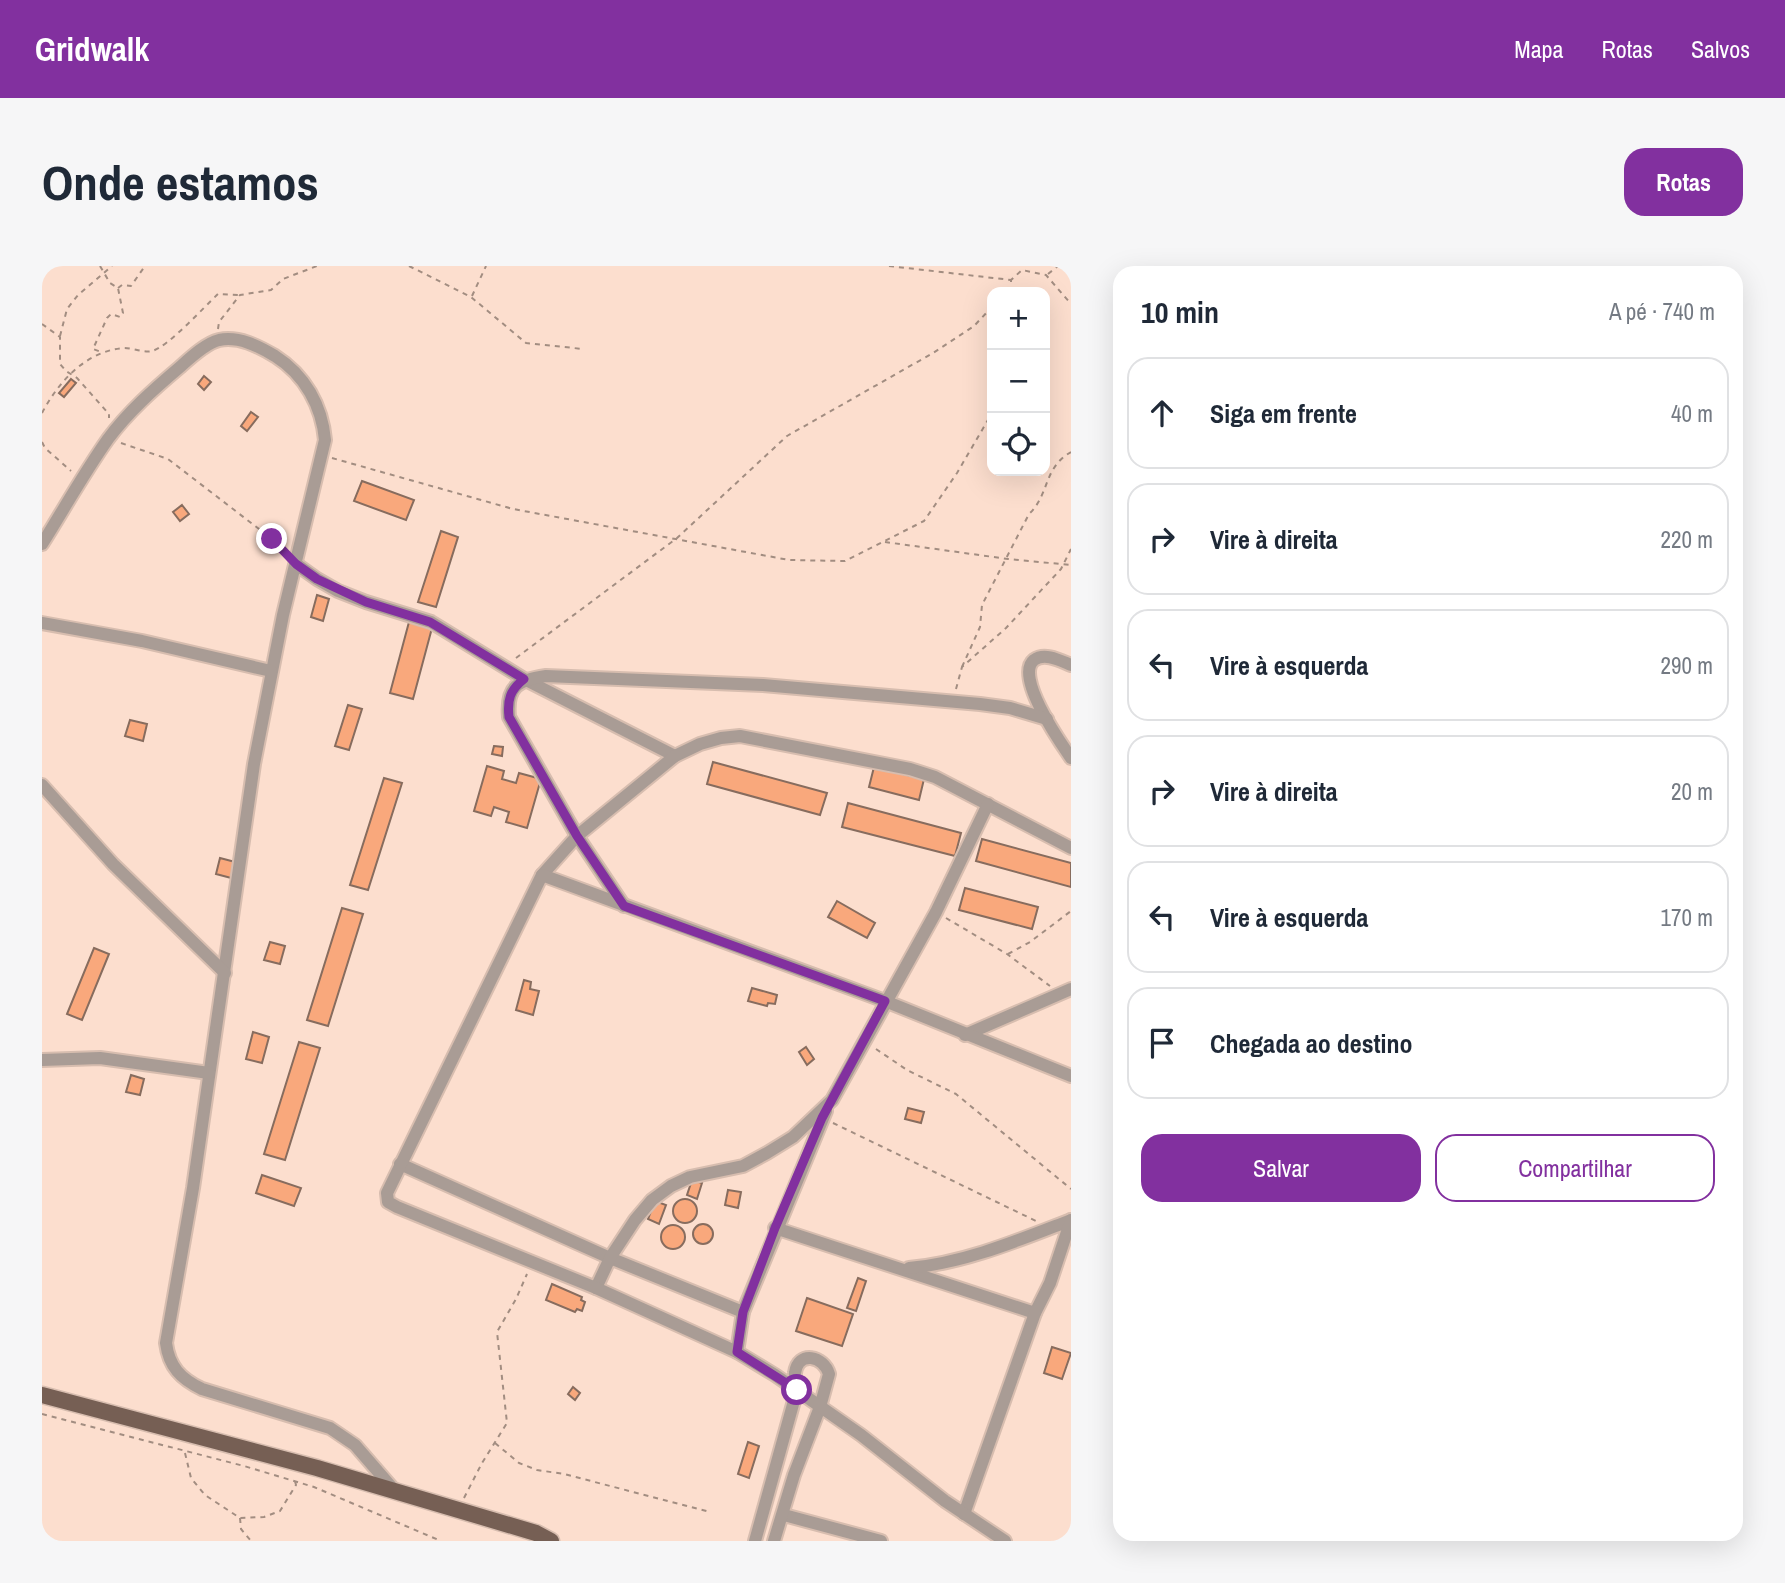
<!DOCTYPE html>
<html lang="pt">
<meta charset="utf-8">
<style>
body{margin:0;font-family:"Archivo Narrow",sans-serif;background:#f6f6f7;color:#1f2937}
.controls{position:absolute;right:21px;top:21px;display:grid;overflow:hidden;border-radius:14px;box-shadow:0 7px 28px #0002}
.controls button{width:63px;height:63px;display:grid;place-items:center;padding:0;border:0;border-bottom:2px solid #e0e1e3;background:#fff;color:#1f2937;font:35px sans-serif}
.stop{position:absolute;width:21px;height:21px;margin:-16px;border:5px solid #82309f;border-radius:50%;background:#fff}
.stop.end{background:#82309f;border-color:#fff;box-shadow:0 2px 7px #0008}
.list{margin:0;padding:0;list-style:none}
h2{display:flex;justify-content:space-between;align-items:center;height:91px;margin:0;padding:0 28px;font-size:30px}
h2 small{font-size:23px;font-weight:400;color:#747a83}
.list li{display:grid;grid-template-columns:46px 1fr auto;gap:21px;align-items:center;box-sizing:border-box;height:112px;margin:0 14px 14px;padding:0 14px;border:2px solid #e0e1e3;border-radius:21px}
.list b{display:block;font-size:26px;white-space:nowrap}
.list em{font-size:23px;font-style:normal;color:#747a83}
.actions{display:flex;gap:14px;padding:21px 28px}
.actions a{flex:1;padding:16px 0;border:2px solid #82309f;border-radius:21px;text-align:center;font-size:24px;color:#82309f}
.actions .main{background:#82309f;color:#fff}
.icon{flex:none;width:38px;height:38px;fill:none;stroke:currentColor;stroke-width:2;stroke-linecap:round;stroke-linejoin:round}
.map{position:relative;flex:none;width:1029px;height:1275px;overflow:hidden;border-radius:21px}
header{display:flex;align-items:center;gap:42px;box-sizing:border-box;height:98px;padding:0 35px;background:#82309f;color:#fff}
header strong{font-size:33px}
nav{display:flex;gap:38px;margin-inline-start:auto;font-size:24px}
.intro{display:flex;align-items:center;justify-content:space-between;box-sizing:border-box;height:168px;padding:0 42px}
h1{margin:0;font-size:49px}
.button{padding:18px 32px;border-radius:21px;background:#82309f;color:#fff;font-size:24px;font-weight:700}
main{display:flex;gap:42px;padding:0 42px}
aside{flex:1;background:#fff;border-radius:21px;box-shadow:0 7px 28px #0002}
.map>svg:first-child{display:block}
.building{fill:#f9a87c;stroke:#876c5e;stroke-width:2}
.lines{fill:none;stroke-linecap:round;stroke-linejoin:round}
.minor-casing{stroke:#d7bdaf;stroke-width:16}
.major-casing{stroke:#d7bdaf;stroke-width:19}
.path{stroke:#a28d81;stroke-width:2;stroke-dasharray:5 5;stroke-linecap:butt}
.minor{stroke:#a99c95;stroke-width:12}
.major{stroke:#765f54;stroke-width:16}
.route{stroke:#82309f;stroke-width:9}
</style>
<header>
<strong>Gridwalk</strong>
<nav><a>Mapa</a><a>Rotas</a><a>Salvos</a></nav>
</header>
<div class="intro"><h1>Onde estamos</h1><a class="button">Rotas</a></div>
<main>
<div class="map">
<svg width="1029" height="1275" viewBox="0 0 1029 1275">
<rect width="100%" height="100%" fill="#fcdece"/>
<g class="building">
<polygon points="162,110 169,116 162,124 156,118"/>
<polygon points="29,113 34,117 22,131 17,127"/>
<polygon points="209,146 216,151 205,165 199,160"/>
<polygon points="320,215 372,234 364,254 312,235"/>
<polygon points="140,239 147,248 138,255 131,246"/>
<polygon points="399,265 416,271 394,341 376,336"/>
<polygon points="275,329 287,333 281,355 269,351"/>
<polygon points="367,356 390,362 371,433 348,427"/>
<polygon points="306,439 320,443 307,484 293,480"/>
<polygon points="88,454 105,458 101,475 83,470"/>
<polygon points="452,480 461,481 460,490 450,488"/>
<polygon points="671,496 785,527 778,549 665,518"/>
<polygon points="445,500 462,505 460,513 474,517 477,507 499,513 485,562 464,556 467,546 452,541 449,550 432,545"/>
<polygon points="832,501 882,513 877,534 827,521"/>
<polygon points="342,512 360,517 326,624 308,619"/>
<polygon points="806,537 919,567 913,590 800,561"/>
<polygon points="940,573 1029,597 1029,621 934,595"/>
<polygon points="178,592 197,597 193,613 174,608"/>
<polygon points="923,622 996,641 990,663 917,644"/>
<polygon points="795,635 833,657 825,672 786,651"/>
<polygon points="300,642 321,648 286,760 265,754"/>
<polygon points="228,676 243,680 238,698 222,694"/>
<polygon points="52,682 67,688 40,754 25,748"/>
<polygon points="482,714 489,716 488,723 497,725 491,749 474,744"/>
<polygon points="710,722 735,729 733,738 726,737 725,740 706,735"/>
<polygon points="211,766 227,771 220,797 204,793"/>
<polygon points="257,776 278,782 243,894 222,888"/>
<polygon points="764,781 772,793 765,799 757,786"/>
<polygon points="89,809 102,813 98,829 84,826"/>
<polygon points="866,842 882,846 879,857 863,853"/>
<polygon points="220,909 259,922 252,940 214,927"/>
<polygon points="650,914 660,917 655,933 645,929"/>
<polygon points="686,924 699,926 696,942 683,939"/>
<circle cx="643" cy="945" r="12"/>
<polygon points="613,935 624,939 617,958 606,953"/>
<circle cx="661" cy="968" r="10"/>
<circle cx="631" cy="971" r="12"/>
<polygon points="816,1012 824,1015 814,1045 805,1042"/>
<polygon points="510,1018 540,1031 539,1034 543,1036 540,1045 535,1043 533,1046 504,1034"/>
<polygon points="765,1032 811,1048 800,1080 754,1065"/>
<polygon points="1010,1081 1029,1087 1020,1113 1002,1107"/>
<polygon points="531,1121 538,1127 533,1134 526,1128"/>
<polygon points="706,1176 717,1180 707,1212 696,1208"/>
</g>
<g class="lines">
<defs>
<g id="minor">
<path d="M0 278C22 243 42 207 66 173 86 146 112 123 138 101 148 92 164 77 177 74 197 70 216 80 233 90 263 109 280 140 283 174L241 349 212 498 151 922 124 1077C127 1101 139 1113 160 1123L288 1162 313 1179 352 1224"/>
<polyline points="254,298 275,313 296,325 324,336 389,356 482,413 633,490"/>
<polyline points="0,357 100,375 229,405"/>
<path d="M1029 399C1019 395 1003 386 992 394 972 410 1018 476 1029 492"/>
<polyline points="0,519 71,598 183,707"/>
<polyline points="500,609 535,570 633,490 658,478 679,472 698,470 868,503 893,511 1029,582"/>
<path d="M582 640 535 570 467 451C464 420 476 414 504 410L721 419 938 438 968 442 1005 453"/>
<polyline points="923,769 1029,723"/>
<polyline points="0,794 58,792 167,807"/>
<polyline points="358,898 568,992 701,1046"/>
<polyline points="733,962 993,1047"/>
<path d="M867 1002C923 997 977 974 1029 954"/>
<polyline points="554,1022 568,992 593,954 610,934 629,920 648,911 701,900 725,887 751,871 790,834 894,646 946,538"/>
<polyline points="695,1086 701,1046 784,845"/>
<polyline points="922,1248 993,1047 1008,1017 1029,954"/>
<polyline points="742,1249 839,1275"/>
<path d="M713 1275 755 1124C755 1119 752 1112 753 1107 756 1084 782 1090 787 1108L778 1141 752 1209 732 1275"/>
<polyline points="963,1275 903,1235 819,1169 733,1109 695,1086 554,1022 355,941 346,936 345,927 500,609 843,735 1029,810"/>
</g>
<polyline id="major" points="0,1129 275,1202 494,1267 509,1275"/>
</defs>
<use href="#minor" class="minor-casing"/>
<use href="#major" class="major-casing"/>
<g class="path">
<polyline points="58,0 68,17 76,22 81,47 78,51 69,48 65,52 51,83 59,86"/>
<polyline points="367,0 429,31 484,77 541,83"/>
<polyline points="847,0 969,14"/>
<polyline points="1006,8 1016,0"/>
<polyline points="76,22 80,19 89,20 103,0"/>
<polyline points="969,26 969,14 980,4 1004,9 1029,38"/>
<polyline points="430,30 444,0"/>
<polyline points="0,58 18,71 18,98 24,105 35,112 67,148 67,152"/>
<polyline points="176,63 177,56 198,29 229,24 241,13 275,0"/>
<polyline points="18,70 25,43 36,29 70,0"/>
<path d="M0 147C17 115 44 85 82 82 91 82 102 87 110 85 126 81 163 40 176 28L198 29"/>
<polyline points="0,176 3,182 29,205"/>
<polyline points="79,177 126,193 230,273 244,288"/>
<polyline points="290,192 471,243 747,294 803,295 882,255 915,207 950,147"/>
<polyline points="843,276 966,293 1029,299"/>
<polyline points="474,392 635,272 745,170 891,87 932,60 950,41"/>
<path d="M920 401 938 361 940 339 987 248C1008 228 1001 202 1029 186"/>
<polyline points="914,423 920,401 964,362 1019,303 1029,283"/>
<polyline points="904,652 965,688 1008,720"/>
<polyline points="966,688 988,676 1029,645"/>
<polyline points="834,783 865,804 914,828 1029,923"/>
<polyline points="791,857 994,955"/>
<polyline points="0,1148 202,1200 272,1221 399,1275"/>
<polyline points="453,1177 477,1197 495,1204 522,1208 668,1246"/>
<polyline points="143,1187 149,1212 163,1229 198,1252 222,1251 238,1245 254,1219 253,1215"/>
<polyline points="422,1232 440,1197 465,1157 455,1066 474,1033 485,1008"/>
<polyline points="198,1252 199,1263 209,1275"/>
</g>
<use href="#minor" class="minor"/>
<use href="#major" class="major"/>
</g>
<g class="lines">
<path class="route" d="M230 273 254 298 275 313 324 336 388 356 482 413C468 424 465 434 467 451L535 570 582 640 843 735 780 852 733 962 701 1046 695 1086 755 1124"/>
</g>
</svg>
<div class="controls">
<button>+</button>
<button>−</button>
<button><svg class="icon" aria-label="locate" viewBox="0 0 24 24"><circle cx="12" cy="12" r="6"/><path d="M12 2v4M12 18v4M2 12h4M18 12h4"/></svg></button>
</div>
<div class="stop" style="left:755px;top:1124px"></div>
<div class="stop end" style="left:230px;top:273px"></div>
</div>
<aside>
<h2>10 min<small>A pé · 740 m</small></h2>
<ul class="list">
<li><svg class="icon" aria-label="ahead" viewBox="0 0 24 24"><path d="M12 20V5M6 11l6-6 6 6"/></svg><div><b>Siga em frente</b></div><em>40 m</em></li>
<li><svg class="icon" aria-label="right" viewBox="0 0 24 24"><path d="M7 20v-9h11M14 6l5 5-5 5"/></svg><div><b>Vire à direita</b></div><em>220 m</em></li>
<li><svg class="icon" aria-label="left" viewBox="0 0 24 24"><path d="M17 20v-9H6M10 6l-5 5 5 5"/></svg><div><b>Vire à esquerda</b></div><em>290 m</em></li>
<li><svg class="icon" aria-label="right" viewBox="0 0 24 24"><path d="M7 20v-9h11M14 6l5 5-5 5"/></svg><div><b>Vire à direita</b></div><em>20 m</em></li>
<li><svg class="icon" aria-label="left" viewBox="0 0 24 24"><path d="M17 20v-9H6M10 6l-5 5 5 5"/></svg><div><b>Vire à esquerda</b></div><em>170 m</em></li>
<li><svg class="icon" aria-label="arrive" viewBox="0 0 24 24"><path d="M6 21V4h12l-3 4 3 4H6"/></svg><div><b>Chegada ao destino</b></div></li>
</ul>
<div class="actions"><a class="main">Salvar</a><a>Compartilhar</a></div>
</aside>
</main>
